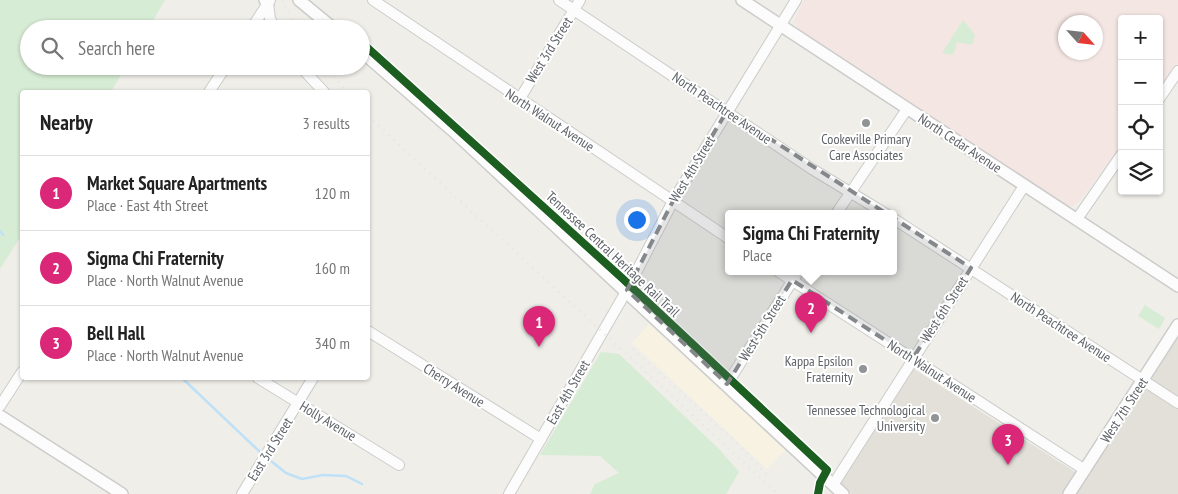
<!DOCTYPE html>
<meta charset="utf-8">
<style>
body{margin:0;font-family:"PT Sans Narrow",sans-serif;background:#f2f2f2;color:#222}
.controls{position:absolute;right:15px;top:15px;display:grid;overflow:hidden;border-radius:5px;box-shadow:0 1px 4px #0004}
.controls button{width:45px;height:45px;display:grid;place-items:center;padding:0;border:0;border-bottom:1px solid #e0e0e0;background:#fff;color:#222;font:25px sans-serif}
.compass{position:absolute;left:1058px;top:15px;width:45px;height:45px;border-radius:50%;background:#fff;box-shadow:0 1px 4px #0004;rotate:117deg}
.you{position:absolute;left:636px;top:219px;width:18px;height:18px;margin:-12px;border:4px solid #fff;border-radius:50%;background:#1a73e8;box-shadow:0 0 0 8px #1a73e833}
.badge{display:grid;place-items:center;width:32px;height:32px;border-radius:50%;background:#db2777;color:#fff;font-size:16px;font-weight:700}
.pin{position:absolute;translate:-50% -41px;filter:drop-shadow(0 1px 2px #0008)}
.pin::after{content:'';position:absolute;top:26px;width:18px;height:15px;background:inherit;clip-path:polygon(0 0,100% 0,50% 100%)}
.popup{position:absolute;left:725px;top:210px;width:172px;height:65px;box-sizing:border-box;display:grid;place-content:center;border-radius:5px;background:#fff;filter:drop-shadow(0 1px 4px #0005);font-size:16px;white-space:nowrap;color:#767676}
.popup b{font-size:19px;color:#222}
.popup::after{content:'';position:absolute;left:50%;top:100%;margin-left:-10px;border:10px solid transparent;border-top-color:#fff}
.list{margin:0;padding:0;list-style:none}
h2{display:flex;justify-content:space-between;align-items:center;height:65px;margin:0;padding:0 20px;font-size:21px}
h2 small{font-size:16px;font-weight:400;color:#767676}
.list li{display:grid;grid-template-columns:32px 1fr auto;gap:15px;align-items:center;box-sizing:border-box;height:75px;padding:0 20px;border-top:1px solid #e0e0e0}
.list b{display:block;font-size:19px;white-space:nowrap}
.list p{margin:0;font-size:16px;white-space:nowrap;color:#767676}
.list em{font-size:16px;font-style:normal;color:#767676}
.icon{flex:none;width:28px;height:28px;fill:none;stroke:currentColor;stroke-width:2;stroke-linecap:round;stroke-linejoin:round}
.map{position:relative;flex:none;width:1178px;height:494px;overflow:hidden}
.search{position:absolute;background:#fff;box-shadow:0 1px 4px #0004;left:20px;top:20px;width:350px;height:55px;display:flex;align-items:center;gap:12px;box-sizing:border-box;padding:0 18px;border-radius:28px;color:#767676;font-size:19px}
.panel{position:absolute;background:#fff;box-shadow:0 1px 4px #0004;left:20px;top:90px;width:350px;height:290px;border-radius:5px}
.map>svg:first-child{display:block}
.commercial{fill:#f8f2e3}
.education{fill:#e2e0d9}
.medical{fill:#f4e6e3;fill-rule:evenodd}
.green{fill:#d7ecd4}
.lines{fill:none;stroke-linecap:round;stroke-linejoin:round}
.stream{stroke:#bee1f8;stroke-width:2.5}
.minor-casing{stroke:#cccccb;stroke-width:12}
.tertiary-casing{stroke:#cccccb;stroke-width:14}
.minor{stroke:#fdfcfc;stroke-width:10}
.tertiary{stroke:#fdfcfc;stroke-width:11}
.rail{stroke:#e4e4e4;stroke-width:2.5;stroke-dasharray:1 6;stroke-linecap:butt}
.cycleway-casing{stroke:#fff;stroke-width:11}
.cycleway{stroke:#1b5e20;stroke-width:8}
.marked{fill:#84888a;fill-opacity:0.2;stroke:#84888a;stroke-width:4;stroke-dasharray:10 6;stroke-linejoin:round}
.poi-dot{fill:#919495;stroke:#fff;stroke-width:2}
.labels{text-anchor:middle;stroke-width:4;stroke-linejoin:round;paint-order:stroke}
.street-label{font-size:14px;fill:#5e6368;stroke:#fff}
.poi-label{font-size:14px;fill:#5e6368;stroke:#fff;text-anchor:end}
</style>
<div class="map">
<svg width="1178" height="494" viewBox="0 0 1178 494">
<rect width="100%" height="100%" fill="#efeee9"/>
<polygon class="commercial" points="649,324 785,450 767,469 632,343"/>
<polygon class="education" points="1178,338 1178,494 851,494 841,484 842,477 911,367 1086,479"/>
<path class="medical" d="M803 0H1178V63L1159 90V19H1122V145L1080 200 1073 206 1062 205 799 30 794 22ZM1066 22H1096V52H1066Z"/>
<g class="green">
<polygon points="0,0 165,0 148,29 29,29 29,66 126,66 111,92 22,92 22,241 19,239 0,269"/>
<polygon points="963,20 975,35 972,45 957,42 953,55 942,53"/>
<polygon points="1145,305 1165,318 1159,329 1138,316"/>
<polygon points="601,352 619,354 719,449 739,472 726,494 590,494 595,484 619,473 600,456 540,455"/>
</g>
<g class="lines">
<g class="stream">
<polyline points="0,231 3,235"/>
<polyline points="182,378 260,452"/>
<polyline points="271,461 286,473 302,479 323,475 346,476 362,484"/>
</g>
<defs>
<g id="minor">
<polyline points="373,0 728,238"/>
<polyline points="559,0 812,169 886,214"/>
<polyline points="268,3 270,19 276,29"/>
<polyline points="251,29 270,0"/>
<polyline points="300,66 324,92"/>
<polyline points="209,92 226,66"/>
<polyline points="1159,99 1178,71"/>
<polyline points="519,100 580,0"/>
<polyline points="836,214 907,109"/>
<polyline points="894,219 1178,403"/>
<polyline points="1077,219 1122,154"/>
<polyline points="779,272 1085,470"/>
<polyline points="368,331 541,439"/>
<polyline points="258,378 399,465"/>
<polyline points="727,384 798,272"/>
<polyline points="0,406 22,372"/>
<polyline points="833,485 1024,186"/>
<polyline points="242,494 313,378"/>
<polyline points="509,494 627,290 673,201 796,0"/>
</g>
<g id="tertiary">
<polyline points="265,0 268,3"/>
<polyline points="299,0 334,29"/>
<polyline points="742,0 1178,286"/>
<polyline points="361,51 452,130 843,494"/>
<polyline points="0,416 122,494"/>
<polyline points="1069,494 1178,325"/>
</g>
</defs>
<use href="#minor" class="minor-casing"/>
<use href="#tertiary" class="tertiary-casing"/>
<use href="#minor" class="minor"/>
<use href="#tertiary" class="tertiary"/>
<g class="rail">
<polyline points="282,0 296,29"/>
<polyline points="324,66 347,92"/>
<polyline points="368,116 778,494"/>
<polyline points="633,349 732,438 770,478"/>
</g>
<defs>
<polyline id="cycleway" points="361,42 622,278 827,470 820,483 818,494"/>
</defs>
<use href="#cycleway" class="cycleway-casing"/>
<use href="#cycleway" class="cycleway"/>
</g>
<path class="marked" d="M727 111 971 268 913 358 792 280 727 384 627 290 673 201Z"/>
<g class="poi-dot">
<circle cx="866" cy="123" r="5"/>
<circle cx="863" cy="369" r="5"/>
<circle cx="935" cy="418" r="5"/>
</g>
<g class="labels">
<g class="street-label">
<text transform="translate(549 50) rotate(-58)" y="5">West 3rd Street</text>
<text transform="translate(722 108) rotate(34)" y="5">North Peachtree Avenue</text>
<text transform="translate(550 120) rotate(33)" y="5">North Walnut Avenue</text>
<text transform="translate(960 143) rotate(33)" y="5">North Cedar Avenue</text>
<text transform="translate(692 169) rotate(-59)" y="5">West 4th Street</text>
<text transform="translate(613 254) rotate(43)" y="5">Tennessee Central Heritage Rail Trail</text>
<text transform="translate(944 309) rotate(-57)" y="5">West 6th Street</text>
<text transform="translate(1061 327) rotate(33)" y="5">North Peachtree Avenue</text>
<text transform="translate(762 328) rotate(-58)" y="5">West 5th Street</text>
<text transform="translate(932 371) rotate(33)" y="5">North Walnut Avenue</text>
<text transform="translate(454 385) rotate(32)" y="5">Cherry Avenue</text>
<text transform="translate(568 392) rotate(-60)" y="5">East 4th Street</text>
<text transform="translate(1124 410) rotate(-57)" y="5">West 7th Street</text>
<text transform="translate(328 421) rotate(31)" y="5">Holly Avenue</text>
<text transform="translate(270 449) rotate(-58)" y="5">East 3rd Street</text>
</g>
<g class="poi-label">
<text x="866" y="144" text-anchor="middle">Cookeville Primary<tspan x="866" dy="16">Care Associates</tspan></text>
<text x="853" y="366">Kappa Epsilon<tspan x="853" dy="16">Fraternity</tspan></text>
<text x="925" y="415">Tennessee Technological<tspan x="925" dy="16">University</tspan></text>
</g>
</g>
</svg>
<div class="controls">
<button>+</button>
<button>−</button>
<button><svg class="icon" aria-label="locate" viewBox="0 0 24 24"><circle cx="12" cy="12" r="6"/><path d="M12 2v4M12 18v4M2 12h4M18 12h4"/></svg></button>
<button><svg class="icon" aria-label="layers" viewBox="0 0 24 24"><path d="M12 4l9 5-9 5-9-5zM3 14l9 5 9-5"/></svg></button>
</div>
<svg class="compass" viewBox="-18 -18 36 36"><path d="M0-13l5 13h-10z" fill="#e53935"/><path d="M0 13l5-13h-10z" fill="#767676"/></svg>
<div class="you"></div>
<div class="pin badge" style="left:539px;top:347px">1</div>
<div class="pin badge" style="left:811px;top:333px">2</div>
<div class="popup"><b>Sigma Chi Fraternity</b>Place</div>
<div class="pin badge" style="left:1008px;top:465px">3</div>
<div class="search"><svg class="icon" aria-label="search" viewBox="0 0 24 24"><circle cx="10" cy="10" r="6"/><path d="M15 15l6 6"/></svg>Search here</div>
<section class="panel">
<h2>Nearby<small>3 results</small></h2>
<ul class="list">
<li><span class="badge">1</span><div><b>Market Square Apartments</b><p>Place · East 4th Street</p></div><em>120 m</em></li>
<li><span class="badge">2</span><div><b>Sigma Chi Fraternity</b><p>Place · North Walnut Avenue</p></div><em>160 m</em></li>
<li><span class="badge">3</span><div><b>Bell Hall</b><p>Place · North Walnut Avenue</p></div><em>340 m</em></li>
</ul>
</section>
</div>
